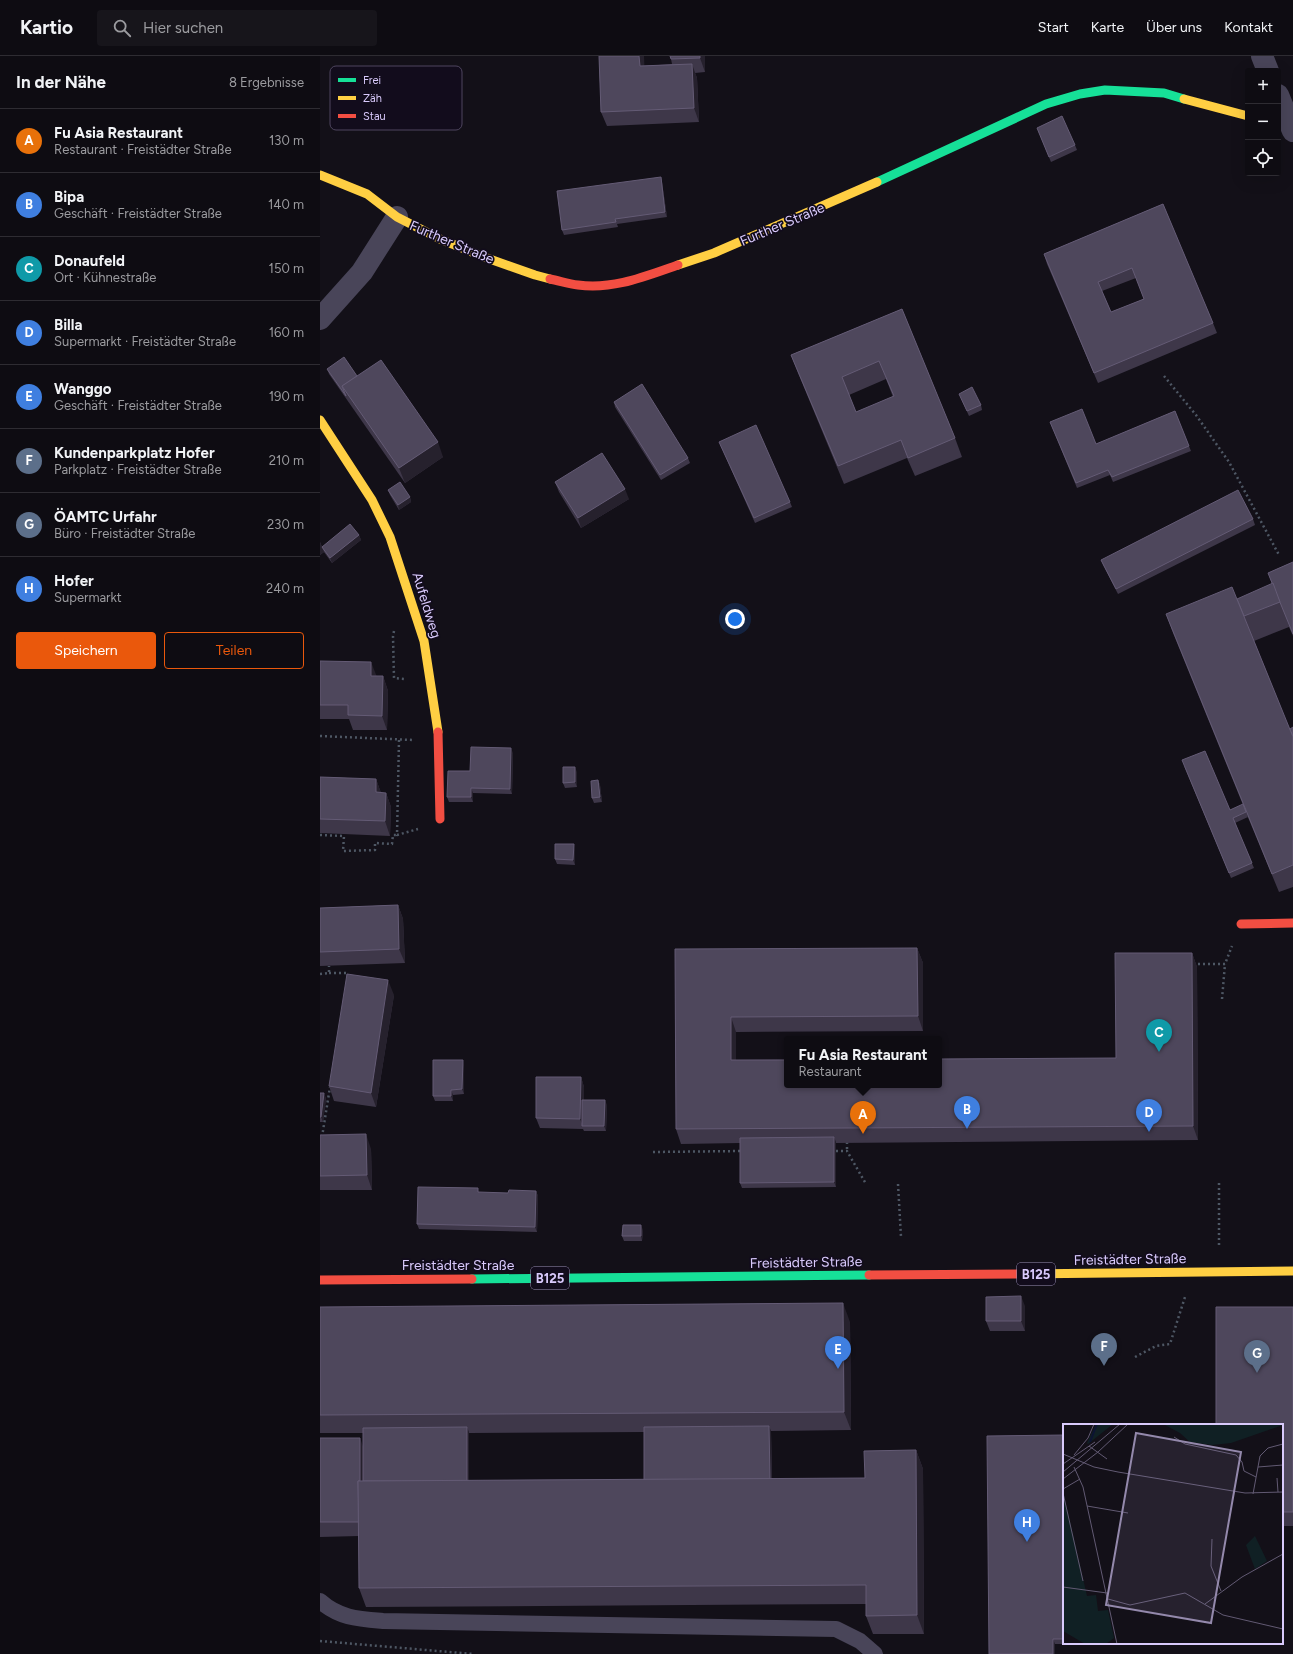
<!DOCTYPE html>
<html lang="de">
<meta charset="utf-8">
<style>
body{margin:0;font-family:Figtree,sans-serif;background:#17151b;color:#f1f3f6}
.controls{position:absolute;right:12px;top:12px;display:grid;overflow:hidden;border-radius:4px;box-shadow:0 4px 16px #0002}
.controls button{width:36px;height:36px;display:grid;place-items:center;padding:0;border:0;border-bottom:1px solid #2e2c32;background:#0e0c12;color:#f1f3f6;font:20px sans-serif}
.you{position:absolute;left:415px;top:563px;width:14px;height:14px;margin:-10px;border:3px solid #fff;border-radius:50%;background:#1a73e8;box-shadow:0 0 0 6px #1a73e833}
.badge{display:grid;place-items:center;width:26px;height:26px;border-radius:50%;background:#ea580c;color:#fff;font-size:13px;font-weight:700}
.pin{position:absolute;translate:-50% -33px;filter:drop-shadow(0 1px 2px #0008)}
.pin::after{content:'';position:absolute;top:21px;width:14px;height:12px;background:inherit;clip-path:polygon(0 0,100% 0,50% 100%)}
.popup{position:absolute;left:464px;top:980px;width:158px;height:52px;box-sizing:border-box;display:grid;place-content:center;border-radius:4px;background:#0e0c12;filter:drop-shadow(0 1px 3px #0005);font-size:13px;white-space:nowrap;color:#9b9b9f}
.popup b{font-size:15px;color:#f1f3f6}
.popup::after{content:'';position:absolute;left:50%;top:100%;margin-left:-8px;border:8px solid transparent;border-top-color:#0e0c12}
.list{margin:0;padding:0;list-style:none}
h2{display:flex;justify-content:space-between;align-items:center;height:52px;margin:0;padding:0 16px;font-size:17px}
h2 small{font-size:13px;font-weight:400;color:#9b9b9f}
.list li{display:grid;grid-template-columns:26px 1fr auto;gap:12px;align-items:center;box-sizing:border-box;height:64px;padding:0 16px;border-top:1px solid #2e2c32}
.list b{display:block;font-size:15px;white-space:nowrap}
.list p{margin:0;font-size:13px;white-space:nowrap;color:#9b9b9f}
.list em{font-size:13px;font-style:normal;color:#9b9b9f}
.actions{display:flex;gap:8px;padding:12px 16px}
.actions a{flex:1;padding:9px 0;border:1px solid #ea580c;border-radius:4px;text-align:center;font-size:14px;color:#ea580c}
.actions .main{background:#ea580c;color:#fff}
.icon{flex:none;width:22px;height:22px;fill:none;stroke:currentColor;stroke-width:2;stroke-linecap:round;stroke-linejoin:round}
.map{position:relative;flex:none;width:973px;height:1598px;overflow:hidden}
header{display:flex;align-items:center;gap:24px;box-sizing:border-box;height:56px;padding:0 20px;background:#0e0c12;border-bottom:1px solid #2e2c32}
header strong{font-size:19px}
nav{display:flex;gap:22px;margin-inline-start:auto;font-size:14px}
.search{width:280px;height:36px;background:#17151b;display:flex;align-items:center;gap:10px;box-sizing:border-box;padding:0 14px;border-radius:4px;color:#9b9b9f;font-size:15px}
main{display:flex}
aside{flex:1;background:#0e0c12}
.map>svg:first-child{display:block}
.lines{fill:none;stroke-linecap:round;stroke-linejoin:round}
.path{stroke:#4e5764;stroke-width:2.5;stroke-dasharray:2 3;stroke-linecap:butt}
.lane{stroke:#494559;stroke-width:16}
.street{stroke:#494559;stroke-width:22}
.fast{stroke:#16e098;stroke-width:9}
.slow{stroke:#ffcf43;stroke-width:9}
.jam{stroke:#f24e42;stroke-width:9}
.wall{fill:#3e3749;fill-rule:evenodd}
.shaded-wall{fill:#26212d}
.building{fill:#4e475c;stroke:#645b75;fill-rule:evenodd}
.labels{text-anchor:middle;stroke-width:3.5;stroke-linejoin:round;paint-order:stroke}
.shield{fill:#120c1c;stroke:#9d91b9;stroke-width:1}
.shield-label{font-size:13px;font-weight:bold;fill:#d9cafc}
.street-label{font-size:14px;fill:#d9cafc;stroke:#120c1c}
.inset-river{fill:none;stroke:#0c1333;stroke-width:2}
.inset-road{fill:none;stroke:#625a73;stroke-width:1}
.view{fill:#9489ac;fill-opacity:0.15;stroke:#9489ac;stroke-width:2}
.inset-edge{fill:none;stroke:#d9cafc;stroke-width:2}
.key{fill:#120c1c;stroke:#4e455f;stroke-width:1}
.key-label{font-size:11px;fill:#d9cafc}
</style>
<header>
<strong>Kartio</strong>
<div class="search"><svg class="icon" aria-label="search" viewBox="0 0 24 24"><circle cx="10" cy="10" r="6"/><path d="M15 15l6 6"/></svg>Hier suchen</div>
<nav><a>Start</a><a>Karte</a><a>Über uns</a><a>Kontakt</a></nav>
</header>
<main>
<aside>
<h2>In der Nähe<small>8 Ergebnisse</small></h2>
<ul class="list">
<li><span class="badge" style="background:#e8710a">A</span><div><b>Fu Asia Restaurant</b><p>Restaurant · Freistädter Straße</p></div><em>130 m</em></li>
<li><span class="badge" style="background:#3f7fe0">B</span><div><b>Bipa</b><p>Geschäft · Freistädter Straße</p></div><em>140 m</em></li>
<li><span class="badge" style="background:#0f9aa8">C</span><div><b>Donaufeld</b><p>Ort · Kühnestraße</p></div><em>150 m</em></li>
<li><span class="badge" style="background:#3f7fe0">D</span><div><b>Billa</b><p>Supermarkt · Freistädter Straße</p></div><em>160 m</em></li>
<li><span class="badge" style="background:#3f7fe0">E</span><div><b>Wanggo</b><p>Geschäft · Freistädter Straße</p></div><em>190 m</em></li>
<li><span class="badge" style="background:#5c6f8a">F</span><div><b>Kundenparkplatz Hofer</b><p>Parkplatz · Freistädter Straße</p></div><em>210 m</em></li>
<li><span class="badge" style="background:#5c6f8a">G</span><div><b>ÖAMTC Urfahr</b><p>Büro · Freistädter Straße</p></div><em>230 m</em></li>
<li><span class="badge" style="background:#3f7fe0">H</span><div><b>Hofer</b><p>Supermarkt</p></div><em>240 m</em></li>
</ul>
<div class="actions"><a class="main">Speichern</a><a>Teilen</a></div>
</aside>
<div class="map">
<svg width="973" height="1598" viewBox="0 0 973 1598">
<rect width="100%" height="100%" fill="#131018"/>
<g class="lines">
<g class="path">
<polyline points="844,320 876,359 909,406 959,499"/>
<polyline points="74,575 73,580 74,622 85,623"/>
<polyline points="0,680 93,684"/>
<polyline points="79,684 77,779 98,773"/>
<polyline points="0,779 24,780 23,795 55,794 55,787 72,788 73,779 77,779"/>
<polyline points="873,908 905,908 912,890"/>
<polyline points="9,917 28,917 28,921"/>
<polyline points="0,918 9,917 9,910"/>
<polyline points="902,943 905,908"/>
<polyline points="2,1081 10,1031"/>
<polyline points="527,1086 527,1095"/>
<polyline points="516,1095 527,1095 546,1128"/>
<polyline points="333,1096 422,1095"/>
<polyline points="578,1128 581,1181"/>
<polyline points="899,1189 899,1126"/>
<polyline points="815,1301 836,1290 850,1288 865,1241"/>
<polyline points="0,1585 153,1598"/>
</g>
<path class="lane" d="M0 1545C19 1562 38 1563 63 1565L516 1573 540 1585 555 1598"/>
<g class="street">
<polyline points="942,0 948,15"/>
<polyline points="958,39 973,75"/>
<polyline points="0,263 42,216 77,161"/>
</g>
<g class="fast">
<polyline points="557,126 726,48 760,38 785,34 844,37 864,43"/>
<polyline points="152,1223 549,1219"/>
</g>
<g class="slow">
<polyline points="864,43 928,60"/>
<polyline points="0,119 47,138 77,161 120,183 164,201 215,219 230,223"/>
<polyline points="358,209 394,197 557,126"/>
<polyline points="0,364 52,444 70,481 104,585 118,676"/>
<polyline points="700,1218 973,1215"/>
</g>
<g class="jam">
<path d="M230 223C240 225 249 228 258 229 293 234 326 220 358 209"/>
<polyline points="118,676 120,763"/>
<polyline points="921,868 973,867"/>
<polyline points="549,1219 700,1218"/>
<polyline points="0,1224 152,1223"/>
</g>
</g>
<g class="wall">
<polygon points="279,0 324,0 324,10 352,8 351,3 350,0 385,0 385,16 375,17 377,22 379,66 287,70 281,56"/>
<polygon points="717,72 755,89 757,94 731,106"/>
<polygon points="341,121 342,126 347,161 297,168 298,171 244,179 242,174"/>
<path d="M843 148 893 267 897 277 778 327 727 208 724 198ZM816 222 824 243 791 256 782 235Z"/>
<path d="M582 253 635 382 642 401 595 420 587 402 524 428 478 317 471 299ZM566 323 573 341 536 356 529 339Z"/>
<polygon points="7,313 37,320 123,401 85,427 9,318"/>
<polygon points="639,338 661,349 662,354 649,360"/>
<polygon points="294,346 368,402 370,407 341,424 295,351"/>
<polygon points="855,355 871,395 793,426 790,419 757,432 730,366 776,388"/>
<polygon points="399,386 470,446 472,451 435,467"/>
<polygon points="235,426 309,443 261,472 239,436"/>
<polygon points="68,434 90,441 91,446 79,454 70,439"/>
<polygon points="933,463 935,469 798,538 783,509 781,504"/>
<polygon points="39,479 41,484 12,507 4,496 0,499 0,486 2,491"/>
<polygon points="973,506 973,580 969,571 934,585 971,677 973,671 973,831 959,836 927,759 928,761 915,767 934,812 911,822 864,710 910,754 923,749 853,577 846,558 919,549 952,528 948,517"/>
<polygon points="0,605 56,620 63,620 68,635 67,674 33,674 29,663 0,663"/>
<polygon points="193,697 192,738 153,737 153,746 129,746 127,741 150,715"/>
<polygon points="257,716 257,731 245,732 243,727"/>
<polygon points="0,721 56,723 61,737 66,737 71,751 70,780 0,777"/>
<polygon points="278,724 280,729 282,746 274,747 272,742"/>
<polygon points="255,794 255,809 237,808 235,803"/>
<polygon points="78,849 83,863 85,907 0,910 0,852"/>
<polygon points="597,892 603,907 603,975 416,976 416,1004 796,1002 872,897 877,911 878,1084 516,1087 516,1131 422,1132 420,1127 420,1087 361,1088 356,1073 355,893"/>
<polygon points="74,939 56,1051 14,1045 9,1030"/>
<polygon points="144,1009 144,1038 133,1039 133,1045 115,1045 113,1040"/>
<polygon points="261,1021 264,1031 264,1044 287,1049 286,1075 264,1075 263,1073 220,1072 216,1062"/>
<polygon points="0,1037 6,1042 3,1066 0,1066"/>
<polygon points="0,1079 51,1093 52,1134 0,1134"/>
<polygon points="216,1135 218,1140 217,1176 99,1173 97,1168 160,1137 188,1137"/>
<polygon points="323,1174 322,1185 304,1185 302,1180"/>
<polygon points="705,1250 705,1275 670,1275 666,1265"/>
<path d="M0 1251 530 1266 531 1374 451 1375 452 1423 545 1422 596 1394 603 1413 604 1578H553L546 1560V1548L46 1551 39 1532V1480L0 1481V1382L43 1391V1377H0ZM324 1376V1424L149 1425V1377Z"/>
<polygon points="973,1251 973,1470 962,1470 962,1369"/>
<polygon points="744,1379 744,1587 773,1587 773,1588 735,1588 669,1598"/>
</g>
<g class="shaded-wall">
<polygon points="319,0 324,0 325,24 320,10"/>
<polygon points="380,0 385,0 385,16 380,2"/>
<polygon points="372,8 377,22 379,66 374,52"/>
<polygon points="341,121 342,126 347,161 345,156"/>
<polygon points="118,386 123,401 85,427 79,412"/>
<polygon points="305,433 309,443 261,472 258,462"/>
<polygon points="90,441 91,446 79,454 78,449"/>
<polygon points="39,479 41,484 12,507 10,502"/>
<polygon points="0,486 4,496 0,499"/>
<polygon points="51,606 57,621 51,620"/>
<polygon points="63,620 68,635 67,674 62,660"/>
<polygon points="191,692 193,697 192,738 190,733"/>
<polygon points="255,711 257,716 257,731 255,726"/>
<polygon points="56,723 61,737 56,736"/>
<polygon points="278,724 280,729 282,746 280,741"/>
<polygon points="151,732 153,737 153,746 151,741"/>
<polygon points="66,737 71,751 70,780 65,765"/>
<polygon points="254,788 255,794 255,809 253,804"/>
<polygon points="78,849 83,863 85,907 79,893"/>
<polygon points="597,892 603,907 603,975 598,960"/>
<polygon points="872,897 877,911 878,1084 873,1070"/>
<polygon points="68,924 74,939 56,1051 51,1037"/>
<polygon points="411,961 416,976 416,1018 411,1004"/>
<polygon points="143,1004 144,1009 144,1038 142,1033"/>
<polygon points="261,1021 264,1031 264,1070 263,1070 260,1063"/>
<polygon points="131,1034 133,1039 133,1045 131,1040"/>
<polygon points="4,1037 6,1042 3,1066 1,1061"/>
<polygon points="285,1044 287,1049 286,1075 284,1070"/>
<polygon points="46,1078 51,1093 52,1134 47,1119"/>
<polygon points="514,1081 516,1086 516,1131 514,1126"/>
<polygon points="216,1135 218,1140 217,1176 215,1171"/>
<polygon points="321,1169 323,1174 322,1185 321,1180"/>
<polygon points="701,1240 705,1250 705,1275 701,1265"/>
<polygon points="523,1247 530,1266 531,1374 524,1356"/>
<polygon points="449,1370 451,1375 452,1442 450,1437"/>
<polygon points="147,1371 149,1376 149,1443 147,1438"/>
<polygon points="40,1382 45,1396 43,1439 40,1466"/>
<polygon points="596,1394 603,1413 604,1578 597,1559"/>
<polygon points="733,1583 735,1588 735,1598 733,1598"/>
</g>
<g class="building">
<polygon points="279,0 319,0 320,10 372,8 374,52 281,56"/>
<polygon points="350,0 380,0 380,2 351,3"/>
<polygon points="742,60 755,89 729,101 717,72"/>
<polygon points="341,121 345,156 295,163 296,166 242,174 237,135"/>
<path d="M843 148 893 267 774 317 724 198ZM812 212 824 243 791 256 778 226Z"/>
<path d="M582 253 635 382 588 402 581 384 518 410 471 299ZM559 305 574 340 536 356 522 321Z"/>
<polygon points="24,301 37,320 22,330 26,340 7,313"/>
<polygon points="61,304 118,386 79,412 22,330"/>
<polygon points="322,328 368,402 340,419 294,346"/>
<polygon points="652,331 661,349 647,355 639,338"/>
<polygon points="762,353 776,388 855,355 869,390 792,421 788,414 756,427 730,366"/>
<polygon points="436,369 470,446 434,462 399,386"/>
<polygon points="282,397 305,433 258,462 235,426"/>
<polygon points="80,426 90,441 78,449 68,434"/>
<polygon points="918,434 933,463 796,533 781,504"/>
<polygon points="30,468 39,479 10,502 2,491"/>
<polygon points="973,506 973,578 948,517"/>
<polygon points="953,527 960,546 924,560 917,543"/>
<polygon points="912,531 973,681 973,809 952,818 846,558"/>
<polygon points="0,605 51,606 51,620 63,620 62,660 28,659 28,649 0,649"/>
<polygon points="973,671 973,680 970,673"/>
<polygon points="151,691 191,692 190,733 151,732 151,741 127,741 128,715 150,715"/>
<polygon points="885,695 910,754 923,748 926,756 913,762 932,807 909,817 862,704"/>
<polygon points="243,711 255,711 255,726 243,727"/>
<polygon points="0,721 56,723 56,736 66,737 65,765 0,763"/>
<polygon points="278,724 280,741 272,742 271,725"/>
<polygon points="235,788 254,788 253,804 235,803"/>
<polygon points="78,849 79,893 0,896 0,852"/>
<polygon points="597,892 598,960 411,961 411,1004 467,1004 467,1029 619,1029 619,1003 796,1002 795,897 872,897 873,1070 356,1073 355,893"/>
<polygon points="27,918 68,924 51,1037 9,1030"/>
<polygon points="113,1004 143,1004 142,1033 131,1034 131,1040 113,1040"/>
<polygon points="216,1021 261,1021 260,1063 216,1062"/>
<polygon points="0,1037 4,1037 1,1061 0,1061"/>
<polygon points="262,1044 285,1044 284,1070 262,1070"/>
<polygon points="46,1078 47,1119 0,1120 0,1079"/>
<polygon points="514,1081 514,1126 420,1127 420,1082"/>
<polygon points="98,1131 158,1132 158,1136 188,1137 189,1134 216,1135 215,1171 97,1168"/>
<polygon points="303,1169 321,1169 321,1180 302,1180"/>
<polygon points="701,1240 701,1265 666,1265 666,1241"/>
<polygon points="523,1247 524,1356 0,1359 0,1251"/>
<polygon points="896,1251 973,1251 973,1456 962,1456 962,1369 896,1369"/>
<polygon points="449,1370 450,1423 324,1424 324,1371"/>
<polygon points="147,1371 147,1425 43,1425 43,1372"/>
<polygon points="744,1379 744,1583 733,1583 733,1598 669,1598 667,1380"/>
<polygon points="0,1382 40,1382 40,1425 38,1425 39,1466 0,1466"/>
<polygon points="596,1394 597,1559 546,1560 546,1529 39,1532 38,1425 545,1422 544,1395"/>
</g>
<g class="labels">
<g class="shield">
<rect x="697" y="1207" width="38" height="22" rx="3"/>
<rect x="211" y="1211" width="38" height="22" rx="3"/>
</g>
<g class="shield-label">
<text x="716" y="1223">B125</text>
<text x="230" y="1227">B125</text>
</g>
<g class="street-label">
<text transform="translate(462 168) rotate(-23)" y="5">Further Straße</text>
<text transform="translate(132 186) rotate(23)" y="5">Further Straße</text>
<text transform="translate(107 549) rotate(73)" y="5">Aufeldweg</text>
<text transform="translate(810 1203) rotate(-1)" y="5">Freistädter Straße</text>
<text transform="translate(486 1206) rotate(-1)" y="5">Freistädter Straße</text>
<text x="138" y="1214">Freistädter Straße</text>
</g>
</g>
<g transform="translate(743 1368)">
<rect width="220" height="220" fill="#131018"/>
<path d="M33 0H50L25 20 24 19ZM100 0H220V1L168 19 149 21 127 18 117 9ZM0 67 24 172 33 171 35 187 45 186 51 214 43 220H22L0 207ZM192 112 204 137 192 145 183 121Z" fill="#102024"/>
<path class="inset-river" d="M27 18 34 0"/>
<path class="inset-road" d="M111 13 122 20 173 31 179 38 181 47 193 53M26 22 44 35M0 30 31 43 55 48 182 69 220 68M11 31 25 14 31 0M0 40 32 18M11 43 20 63 54 220M195 43 220 41M0 48 57 0M214 54 215 68M0 55 35 28 65 0M0 65 17 55M0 69 20 157M190 70 197 32 205 24 220 20M24 82 65 89M149 115 148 142 158 167M0 163 44 169M45 175 67 181 122 169 160 191 220 205M142 180 179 153 220 130"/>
<path class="view" d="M73 9 178 28 148 199 43 181Z"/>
<rect width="220" height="220" class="inset-edge"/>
</g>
<rect x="10" y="10" width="132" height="64" rx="6" class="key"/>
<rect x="18" y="22" width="18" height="4" fill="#16e098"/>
<rect x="18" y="40" width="18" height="4" fill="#ffcf43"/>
<rect x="18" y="58" width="18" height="4" fill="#f24e42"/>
<g class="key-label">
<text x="43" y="28">Frei</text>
<text x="43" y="46">Zäh</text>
<text x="43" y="64">Stau</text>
</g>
</svg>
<div class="controls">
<button>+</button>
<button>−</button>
<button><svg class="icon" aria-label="locate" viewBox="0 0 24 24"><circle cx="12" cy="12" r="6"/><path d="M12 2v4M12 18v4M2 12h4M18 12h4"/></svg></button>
</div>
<div class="you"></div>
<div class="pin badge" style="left:543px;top:1078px;background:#e8710a">A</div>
<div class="popup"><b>Fu Asia Restaurant</b>Restaurant</div>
<div class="pin badge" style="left:647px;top:1073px;background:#3f7fe0">B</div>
<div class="pin badge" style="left:839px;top:996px;background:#0f9aa8">C</div>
<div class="pin badge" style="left:829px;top:1076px;background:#3f7fe0">D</div>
<div class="pin badge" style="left:518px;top:1313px;background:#3f7fe0">E</div>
<div class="pin badge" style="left:784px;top:1310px;background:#5c6f8a">F</div>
<div class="pin badge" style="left:937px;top:1317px;background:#5c6f8a">G</div>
<div class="pin badge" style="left:707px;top:1486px;background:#3f7fe0">H</div>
</div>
</main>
